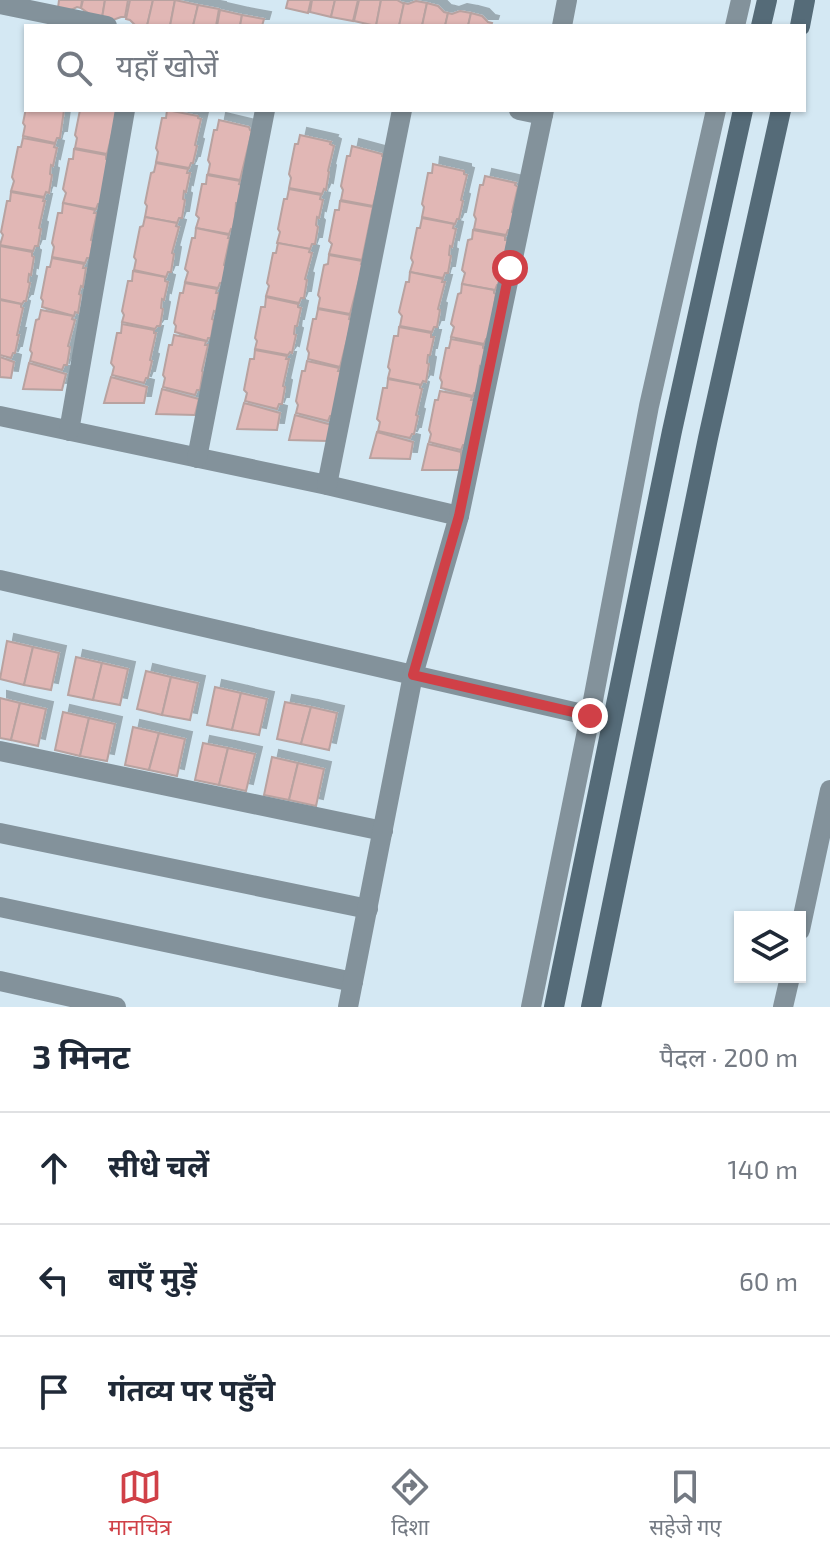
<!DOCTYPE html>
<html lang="hi">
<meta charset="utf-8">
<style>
body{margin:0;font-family:"Exo 2","Noto Sans Devanagari",sans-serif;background:#f6f6f7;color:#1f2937}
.controls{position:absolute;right:24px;bottom:24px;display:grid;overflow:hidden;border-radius:0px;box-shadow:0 2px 6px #0004}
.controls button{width:72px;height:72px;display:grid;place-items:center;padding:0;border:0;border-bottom:2px solid #e0e1e3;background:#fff;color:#1f2937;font:40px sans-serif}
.stop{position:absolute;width:24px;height:24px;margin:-18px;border:6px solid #d04047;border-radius:50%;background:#fff}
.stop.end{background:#d04047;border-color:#fff;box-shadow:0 2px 8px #0008}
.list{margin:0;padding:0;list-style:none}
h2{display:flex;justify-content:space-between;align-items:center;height:104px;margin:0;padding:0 32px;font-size:34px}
h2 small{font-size:26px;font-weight:400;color:#747a83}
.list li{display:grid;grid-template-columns:52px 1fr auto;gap:24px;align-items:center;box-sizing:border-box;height:112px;padding:0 32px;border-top:2px solid #e0e1e3}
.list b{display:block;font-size:30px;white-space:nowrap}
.list em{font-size:26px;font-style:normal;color:#747a83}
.icon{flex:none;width:44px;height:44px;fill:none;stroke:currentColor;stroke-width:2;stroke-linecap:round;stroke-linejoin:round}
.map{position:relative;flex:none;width:830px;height:1007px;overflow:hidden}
.search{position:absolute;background:#fff;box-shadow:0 2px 6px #0004;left:24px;right:24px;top:24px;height:88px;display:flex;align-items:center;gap:20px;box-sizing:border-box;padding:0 28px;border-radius:0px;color:#747a83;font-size:30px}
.sheet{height:440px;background:#fff}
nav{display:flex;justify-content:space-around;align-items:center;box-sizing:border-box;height:112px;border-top:2px solid #e0e1e3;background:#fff;font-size:22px;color:#747a83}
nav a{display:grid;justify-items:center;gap:4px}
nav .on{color:#d04047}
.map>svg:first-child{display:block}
.building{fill:#e1b7b5;stroke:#b8a2a0;stroke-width:2;filter:url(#shadow)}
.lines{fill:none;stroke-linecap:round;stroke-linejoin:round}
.street{stroke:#83929b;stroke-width:20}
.secondary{stroke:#556b78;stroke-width:20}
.route{stroke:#d04047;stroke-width:10}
</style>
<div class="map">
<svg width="830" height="1007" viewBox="0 0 830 1007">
<defs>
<filter id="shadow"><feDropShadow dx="7" dy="-7" stdDeviation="0" flood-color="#0004"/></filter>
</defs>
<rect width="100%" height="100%" fill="#d4e8f3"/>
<g class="building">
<polygon points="59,0 82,0 81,8 77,7 69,11 58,8"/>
<polygon points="83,0 105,0 102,18 91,15 81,8"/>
<polygon points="105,0 128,0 125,17 121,17 113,20 102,18"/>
<polygon points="130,0 153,0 147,26 136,26 130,20 126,19"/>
<polygon points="153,0 175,0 170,26 147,26"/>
<polygon points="175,0 198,5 193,26 170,26"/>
<polygon points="288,0 311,0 308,13 286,8"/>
<polygon points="312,0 335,0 331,17 310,12"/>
<polygon points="335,0 358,0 353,21 331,17"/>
<polygon points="359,0 381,0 376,26 354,21"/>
<polygon points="381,0 397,0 404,4 399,26 376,26"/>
<polygon points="416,1 427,3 422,26 399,26 404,3 408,4"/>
<polygon points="427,3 438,6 444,12 448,13 445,26 422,26"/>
<polygon points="198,5 219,9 216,26 193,26"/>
<polygon points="220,10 242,15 240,26 217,26"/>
<polygon points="460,11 471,13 468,26 445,26 448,13 452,14"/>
<polygon points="471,13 482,16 488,22 492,23 491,26 468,26"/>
<polygon points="242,15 264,19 262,26 240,26"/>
<polygon points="26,108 26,110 64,110 60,138 57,138 55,143 23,136 25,126 23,123"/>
<polygon points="80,110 118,110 107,154 75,148 77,138 75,135"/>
<polygon points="167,110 198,116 198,118 201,119 195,145 197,146 193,163 191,163 189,168 156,162 158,152 156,148 162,118 166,118"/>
<polygon points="219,120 249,127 250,130 252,131 240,180 208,174 210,164 208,160 214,130 217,130"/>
<polygon points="300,135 331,142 330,144 334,146 328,171 329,172 326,190 324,189 322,194 289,188 291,178 289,174 295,144 298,144"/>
<polygon points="23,138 55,144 54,147 57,148 53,166 51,165 50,174 52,175 49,193 46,192 44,197 11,191 14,181 12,177 18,147 21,147"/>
<polygon points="352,146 382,154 382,156 385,157 373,206 341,200 343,190 341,186 347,156 350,156"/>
<polygon points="74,149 106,155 106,159 109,160 101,204 98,204 96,209 63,203 66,193 63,189 69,159 73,159"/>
<polygon points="156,163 188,169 187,173 190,173 186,192 184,191 183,199 185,200 182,218 179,218 177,223 145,217 147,206 145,203 151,173 154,172"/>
<polygon points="433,164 464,171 464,174 467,175 461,200 463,201 459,219 457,219 455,224 422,217 424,207 422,204 428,173 432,173"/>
<polygon points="207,175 240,181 239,184 242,185 238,203 236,203 234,230 231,229 229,234 196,228 199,218 196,215 202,184 206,184"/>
<polygon points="485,176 516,183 515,185 518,187 512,212 514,213 511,230 508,230 506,235 474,229 476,219 474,215 480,185 483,185"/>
<polygon points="289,189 321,195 320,199 323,200 319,218 317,217 316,225 318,227 315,244 312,244 310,249 277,243 280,232 278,229 284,199 287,199"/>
<polygon points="11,192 44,198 43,201 45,201 39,228 41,229 38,246 35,246 33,251 0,245 3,235 1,232 7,201 10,201"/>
<polygon points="340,201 373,207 362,260 329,254 332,244 329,241 335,210 339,210"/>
<polygon points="63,203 95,210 94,213 97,213 91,240 93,241 90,258 87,258 85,263 52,257 54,247 52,243 58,213 62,213"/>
<polygon points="145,217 177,223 176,226 179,227 172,253 174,254 171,272 168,272 166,277 134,270 136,260 134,257 140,227 143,226"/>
<polygon points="422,218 454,224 453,228 456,229 452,247 450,246 449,255 451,256 448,273 445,273 443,278 410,272 413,262 411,258 417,228 420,228"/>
<polygon points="196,228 229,235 228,238 230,238 224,265 226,266 223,283 220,283 218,288 185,282 188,272 185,269 192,238 195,238"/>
<polygon points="473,230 505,236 505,240 508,240 504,259 502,258 500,285 497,285 495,290 462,284 465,273 462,270 468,240 472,239"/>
<polygon points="278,243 310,249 309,252 312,253 305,279 307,280 304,298 301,298 299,303 266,296 269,286 267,283 273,253 276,253"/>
<polygon points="0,246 32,252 32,256 34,257 31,275 29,274 28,282 30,283 26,301 24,301 22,304 0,299"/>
<polygon points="329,255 362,261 361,264 363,265 350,314 318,308 320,298 318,295 324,265 328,264"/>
<polygon points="52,258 84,264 83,268 86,268 83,287 81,286 79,294 81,295 78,313 75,312 74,316 42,307 43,301 41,298 47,267 50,267"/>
<polygon points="133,271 165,277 165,281 168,282 164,300 162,299 161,308 163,309 160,326 157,326 155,329 122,322 124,315 122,311 128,281 132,281"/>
<polygon points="410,272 443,279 442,282 445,282 438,309 440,310 437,327 434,327 432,332 400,326 402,316 399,312 406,282 409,282"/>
<polygon points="185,283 217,289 216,293 219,293 216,312 214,311 212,319 214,320 211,338 208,338 207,341 175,332 176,326 174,323 180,293 183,293"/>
<polygon points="462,284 494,290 494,293 496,294 489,339 486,339 484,344 451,337 454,327 451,324 458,294 461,293"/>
<polygon points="266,297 298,304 298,307 301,308 297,326 295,326 294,334 296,335 292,353 290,352 288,355 255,349 257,341 255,338 261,307 265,307"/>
<polygon points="0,300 21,304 21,307 23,308 17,335 19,335 15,353 13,353 11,358 0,355"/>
<polygon points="318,309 350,315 349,319 352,320 340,367 308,359 309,353 307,349 313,319 316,319"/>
<polygon points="41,310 73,316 72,319 75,320 68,346 70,347 67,365 64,365 62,370 30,361 32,353 30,350 36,320 39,319"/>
<polygon points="122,324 154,330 154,333 156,333 150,360 152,361 148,378 146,378 144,383 112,375 114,367 111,363 117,333 121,333"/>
<polygon points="399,327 431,333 431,337 434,337 430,355 428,355 427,363 429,364 426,382 423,381 421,385 388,378 390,370 388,367 394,336 398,336"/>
<polygon points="174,335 206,341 205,345 208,345 202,371 203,372 200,390 197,390 195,395 163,387 165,378 163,375 169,345 172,345"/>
<polygon points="451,339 483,345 483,348 485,349 482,367 480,366 477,393 474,393 473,396 441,388 442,382 440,378 446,348 449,348"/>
<polygon points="255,350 287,356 286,359 289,359 283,386 285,387 282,404 279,404 277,409 245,401 247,393 244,390 250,359 254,359"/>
<polygon points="0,357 14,362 11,378 0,377"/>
<polygon points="307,361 339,368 338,371 341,371 333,416 330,416 328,421 296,413 298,405 296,401 302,371 305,371"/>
<polygon points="29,363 66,374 62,390 23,389"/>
<polygon points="111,377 147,387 144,403 104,403"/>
<polygon points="388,379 420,385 420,388 422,389 416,415 418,416 414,434 412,434 410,438 378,431 380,422 377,419 383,388 387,388"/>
<polygon points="162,389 199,399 195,415 156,414"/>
<polygon points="440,391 472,397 471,400 474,400 466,445 463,445 461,450 429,442 431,434 429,430 435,400 438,400"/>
<polygon points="244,403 280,413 277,430 237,429"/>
<polygon points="295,415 332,425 328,441 289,440"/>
<polygon points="377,432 413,442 410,459 370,458"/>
<polygon points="428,444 461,452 461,470 422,470"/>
<polygon points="7,641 33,647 24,685 0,679"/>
<polygon points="33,647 59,653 51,690 24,685"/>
<polygon points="76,657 102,663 93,700 68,695"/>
<polygon points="102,663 128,669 120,705 93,700"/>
<polygon points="146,671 171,677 162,715 137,709"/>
<polygon points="171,677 198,683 190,720 162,715"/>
<polygon points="215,687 241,693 232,730 207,725"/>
<polygon points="241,693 267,699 259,735 232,730"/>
<polygon points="0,698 20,703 11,740 0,738"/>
<polygon points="285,702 311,707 301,744 277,739"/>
<polygon points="20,703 46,709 38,746 11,740"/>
<polygon points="311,707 337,713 329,750 301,744"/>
<polygon points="63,712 89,718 80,756 55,750"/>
<polygon points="89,718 115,724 107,761 80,756"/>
<polygon points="133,727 159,733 149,770 125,765"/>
<polygon points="159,733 185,739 177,776 149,770"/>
<polygon points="203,743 228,748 219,785 195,780"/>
<polygon points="228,748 255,754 246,791 219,785"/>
<polygon points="272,757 298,763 289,800 264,795"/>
<polygon points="298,763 324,769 316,806 289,800"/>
</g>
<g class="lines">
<g class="street">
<polyline points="0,4 107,26"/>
<polyline points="562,26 567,0"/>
<polyline points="735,26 741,0"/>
<polyline points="519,110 543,115"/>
<polyline points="0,416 327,485 459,516"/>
<polyline points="69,431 125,110"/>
<polyline points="197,458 265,110"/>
<polyline points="327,485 402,110"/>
<polyline points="0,580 600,718"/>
<polyline points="0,751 383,831"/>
<polyline points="0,833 368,909"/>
<polyline points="0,907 353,982"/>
<polyline points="800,930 830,790"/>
<polyline points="0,981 116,1007"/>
<polyline points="348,1007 413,675 459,516 544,110"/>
<polyline points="531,1007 590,716 649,406 716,110"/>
<polyline points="783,1007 790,977"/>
</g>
<g class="secondary">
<polyline points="761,26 767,0"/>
<polyline points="800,26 805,0"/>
<polyline points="554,1007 672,431 743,110"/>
<polyline points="591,1007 708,438 781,110"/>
</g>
</g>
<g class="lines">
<polyline class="route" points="510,268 459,516 413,675 590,716"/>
</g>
</svg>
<div class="controls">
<button><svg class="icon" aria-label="layers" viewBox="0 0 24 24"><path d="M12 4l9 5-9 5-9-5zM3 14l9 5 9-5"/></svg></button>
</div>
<div class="stop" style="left:510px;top:268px"></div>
<div class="stop end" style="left:590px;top:716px"></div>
<div class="search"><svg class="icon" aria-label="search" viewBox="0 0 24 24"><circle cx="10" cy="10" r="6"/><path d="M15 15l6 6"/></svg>यहाँ खोजें</div>
</div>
<section class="sheet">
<h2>3 मिनट<small>पैदल · 200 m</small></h2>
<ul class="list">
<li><svg class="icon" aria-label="ahead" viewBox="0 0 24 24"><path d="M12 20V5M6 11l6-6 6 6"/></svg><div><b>सीधे चलें</b></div><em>140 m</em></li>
<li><svg class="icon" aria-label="left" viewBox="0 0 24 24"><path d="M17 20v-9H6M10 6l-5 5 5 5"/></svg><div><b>बाएँ मुड़ें</b></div><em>60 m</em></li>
<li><svg class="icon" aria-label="arrive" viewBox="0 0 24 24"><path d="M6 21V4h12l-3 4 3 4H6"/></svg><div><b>गंतव्य पर पहुँचे</b></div></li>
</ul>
</section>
<nav>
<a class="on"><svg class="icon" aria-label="map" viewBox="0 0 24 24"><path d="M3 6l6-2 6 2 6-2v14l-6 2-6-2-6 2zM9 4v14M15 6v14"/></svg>मानचित्र</a>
<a><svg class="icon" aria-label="directions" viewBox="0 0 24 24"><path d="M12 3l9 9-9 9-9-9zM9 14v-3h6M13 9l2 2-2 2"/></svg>दिशा</a>
<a><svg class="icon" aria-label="saved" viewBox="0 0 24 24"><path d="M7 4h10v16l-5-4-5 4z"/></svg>सहेजे गए</a>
</nav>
